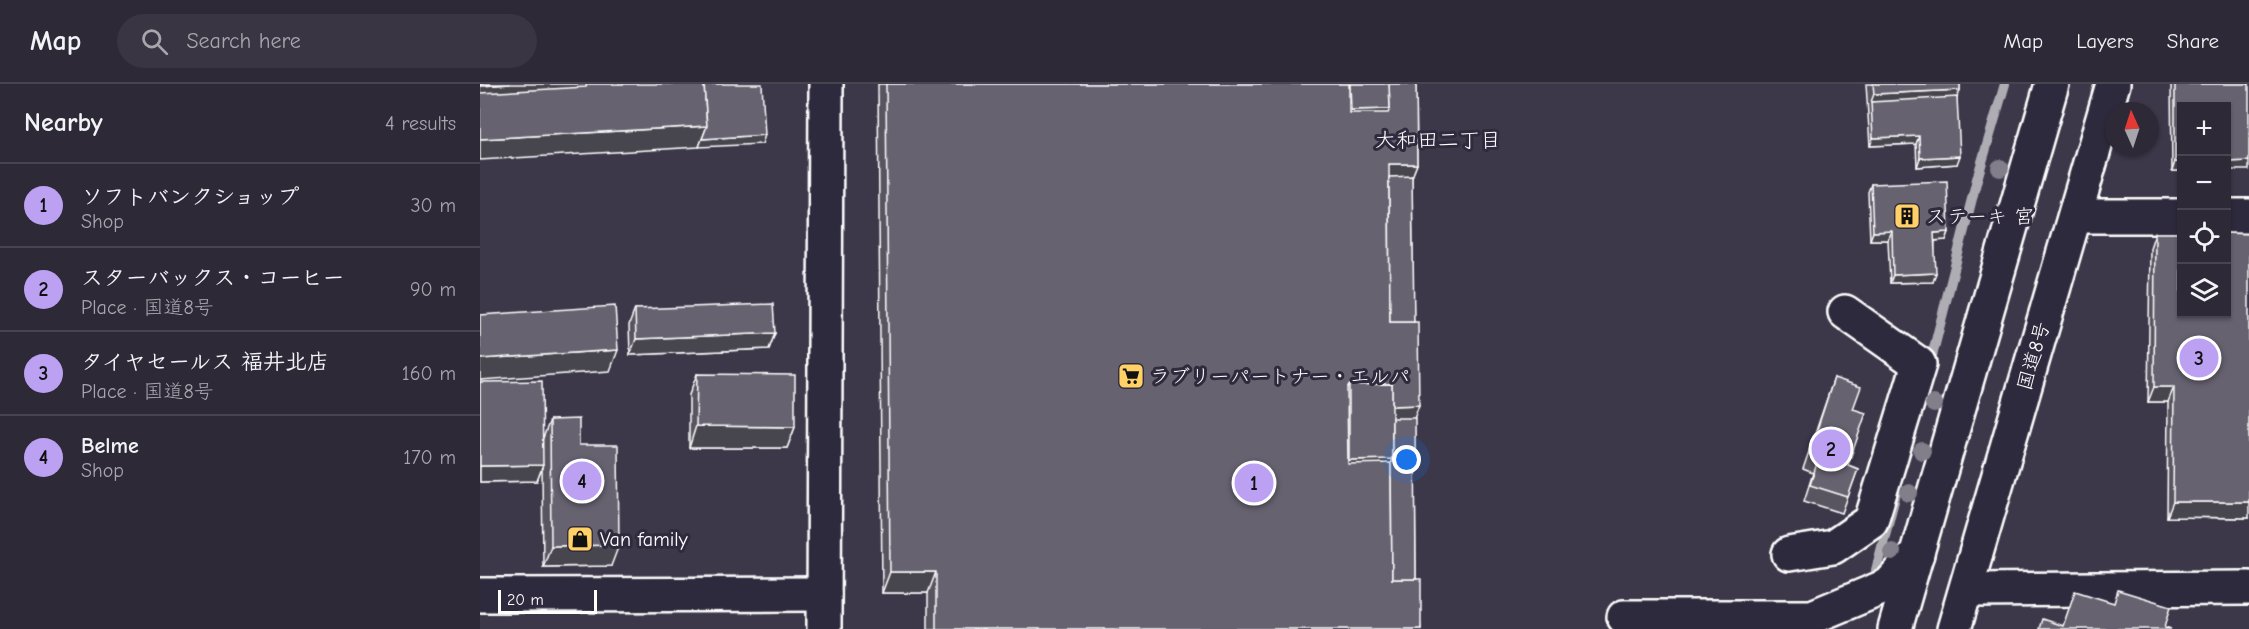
<!DOCTYPE html>
<meta charset="utf-8">
<style>
body{margin:0;font-family:"Comic Neue","Klee One",sans-serif;background:#393542;color:#f1f3f6}
.controls{position:absolute;right:18px;top:18px;display:grid;overflow:hidden;border-radius:0px;box-shadow:0 2px 4px #0004}
.controls button{width:54px;height:54px;display:grid;place-items:center;padding:0;border:0;border-bottom:2px solid #484552;background:#2d2937;color:#f1f3f6;font:30px sans-serif}
.compass{position:absolute;left:1625px;top:18px;width:54px;height:54px;border-radius:50%;background:#2d2937;box-shadow:0 2px 4px #0004;rotate:357deg}
.scale{position:absolute;left:18px;bottom:15px;width:99px;box-sizing:border-box;padding-left:6px;border:3px solid #fff;border-top:0;font-size:16px;line-height:21px;white-space:nowrap;color:#fff;-webkit-text-stroke:4px #2f2a3d;paint-order:stroke}
.you{position:absolute;left:927px;top:376px;width:21px;height:21px;margin:-15px;border:4px solid #fff;border-radius:50%;background:#1a73e8;box-shadow:0 0 0 9px #1a73e833}
.badge{display:grid;place-items:center;width:39px;height:39px;border-radius:50%;background:#bca0f2;color:#111;font-size:20px;font-weight:700}
.pin{position:absolute;translate:-50% -50%;border:3px solid #fff;box-shadow:0 2px 6px #0006}
.list{margin:0;padding:0;list-style:none}
h2{display:flex;justify-content:space-between;align-items:center;height:78px;margin:0;padding:0 24px;font-size:26px}
h2 small{font-size:20px;font-weight:400;color:#a7a6ad}
.list li{display:grid;grid-template-columns:39px 1fr auto;gap:18px;align-items:center;box-sizing:border-box;height:84px;padding:0 24px;border-top:2px solid #484552}
.list b{display:block;font-size:22px;white-space:nowrap}
.list p{margin:0;font-size:20px;white-space:nowrap;color:#a7a6ad}
.list em{font-size:20px;font-style:normal;color:#a7a6ad}
.icon{flex:none;width:33px;height:33px;fill:none;stroke:currentColor;stroke-width:2;stroke-linecap:round;stroke-linejoin:round}
.map{position:relative;flex:none;width:1769px;height:545px;overflow:hidden}
header{display:flex;align-items:center;gap:36px;box-sizing:border-box;height:84px;padding:0 30px;background:#2d2937;border-bottom:2px solid #484552}
header strong{font-size:28px}
nav{display:flex;gap:33px;margin-inline-start:auto;font-size:21px}
.search{width:420px;height:54px;background:#393542;display:flex;align-items:center;gap:15px;box-sizing:border-box;padding:0 21px;border-radius:33px;color:#a7a6ad;font-size:22px}
main{display:flex}
aside{flex:1;background:#2d2937}
.map>svg:first-child{display:block}
.lines{fill:none;stroke-linecap:round;stroke-linejoin:round}
.stream{stroke:#afadb4;stroke-width:10}
.minor-casing{stroke:#fff;stroke-width:38}
.highway-casing{stroke:#fff;stroke-width:38}
.minor{stroke:#2f2a3d;stroke-width:33}
.highway{stroke:#2f2a3d;stroke-width:33}
.tree{fill:#827e8a}
.wall{fill:#585460;stroke:#fff;stroke-width:1.5}
.shaded-wall{fill:#47454e;stroke:#fff;stroke-width:1.5}
.building{fill:#666270;stroke:#fff;stroke-width:1.5}
.labels{text-anchor:middle;stroke-width:6;stroke-linejoin:round;paint-order:stroke}
.poi-label{font-size:20px;fill:#fff;stroke:#2f2a3d;text-anchor:start}
.street-label{font-size:20px;fill:#fff;stroke:#2f2a3d}
.neighbourhood-label{font-size:21px;fill:#fff;stroke:#2f2a3d}
</style>
<header>
<strong>Map</strong>
<div class="search"><svg class="icon" aria-label="search" viewBox="0 0 24 24"><circle cx="10" cy="10" r="6"/><path d="M15 15l6 6"/></svg>Search here</div>
<nav><a>Map</a><a>Layers</a><a>Share</a></nav>
</header>
<main>
<aside>
<h2>Nearby<small>4 results</small></h2>
<ul class="list">
<li><span class="badge">1</span><div><b>ソフトバンクショップ</b><p>Shop</p></div><em>30 m</em></li>
<li><span class="badge">2</span><div><b>スターバックス・コーヒー</b><p>Place · 国道8号</p></div><em>90 m</em></li>
<li><span class="badge">3</span><div><b>タイヤセールス 福井北店</b><p>Place · 国道8号</p></div><em>160 m</em></li>
<li><span class="badge">4</span><div><b>Belme</b><p>Shop</p></div><em>170 m</em></li>
</ul>
</aside>
<div class="map">
<svg width="1769" height="545" viewBox="0 0 1769 545">
<rect width="100%" height="100%" fill="#3c3749"/>
<filter id="ink" filterUnits="userSpaceOnUse"><feTurbulence type="fractalNoise" baseFrequency=".0167" numOctaves="2"/><feDisplacementMap in="SourceGraphic" scale="12" xChannelSelector="R" yChannelSelector="G"/><feConvolveMatrix kernelMatrix="1 2 1 2 8 2 1 2 1" color-interpolation-filters="sRGB"/></filter>
<g filter="url(#ink)">
<g class="lines">
<g class="stream">
<polyline points="1449,284 1497,95 1525,0"/>
<polyline points="1396,486 1416,409"/>
</g>
<defs>
<g id="minor">
<polyline points="1595,132 1702,132"/>
<polyline points="1746,132 1769,132"/>
<polyline points="1309,470 1353,463 1391,437 1439,280 1365,228"/>
<polyline points="1486,506 1769,504"/>
<polyline points="0,511 344,510"/>
<polyline points="1144,533 1332,533 1409,501 1437,470"/>
<polyline points="344,545 346,0"/>
</g>
<g id="highway">
<polyline points="1415,545 1572,0"/>
<polyline points="1474,545 1633,0"/>
</g>
</defs>
<use href="#minor" class="minor-casing"/>
<use href="#highway" class="highway-casing"/>
<use href="#minor" class="minor"/>
<use href="#highway" class="highway"/>
</g>
<g class="tree">
<circle cx="1520" cy="84" r="9"/>
<circle cx="1454" cy="320" r="9"/>
<circle cx="1442" cy="367" r="9"/>
<circle cx="1429" cy="409" r="9"/>
<circle cx="1412" cy="468" r="9"/>
</g>
<g class="wall">
<polygon points="398,0 936,0 937,80 932,92 936,495 941,545 448,545 448,509 402,509"/>
<polygon points="1386,0 1480,0 1480,6 1477,13 1477,80 1437,83 1436,60 1390,62"/>
<polygon points="1691,0 1769,0 1701,87 1692,87"/>
<polygon points="1391,100 1469,148 1466,156 1455,157 1453,198 1410,199 1408,156 1390,156 1388,108"/>
<polygon points="1675,149 1769,434 1687,433 1688,318 1668,318 1670,164"/>
<polygon points="155,225 295,249 289,265 150,271 149,241"/>
<polygon points="217,290 315,343 307,364 209,364 209,311"/>
<polygon points="1354,294 1373,325 1368,381 1378,385 1362,429 1324,417 1333,389 1323,385"/>
<polygon points="0,298 63,354 70,336 99,361 131,482 63,483 62,384 57,397 0,398"/>
</g>
<g class="shaded-wall">
<polygon points="30,0 107,0 99,24 0,30 0,2"/>
<polygon points="1480,6 1474,22 1391,18 1394,10"/>
<polygon points="910,25 900,50 862,51 871,26"/>
<polygon points="227,42 219,63 0,76 0,55"/>
<polygon points="285,51 282,60 219,63 222,55"/>
<polygon points="1439,52 1436,60 1390,62 1393,54"/>
<polygon points="1480,72 1477,80 1437,83 1440,74"/>
<polygon points="1769,77 1769,86 1746,86 1746,78"/>
<polygon points="1695,78 1701,78 1701,87 1692,87"/>
<polygon points="909,80 937,80 929,101 904,101"/>
<polygon points="1412,147 1408,156 1390,156 1393,148"/>
<polygon points="1469,148 1466,156 1451,157 1454,149"/>
<polygon points="1456,189 1453,198 1410,199 1413,191"/>
<polygon points="295,249 289,265 150,271 156,255"/>
<polygon points="138,266 130,287 0,296 0,275"/>
<polygon points="1674,303 1694,303 1688,318 1668,318"/>
<polygon points="939,321 931,343 906,343 911,322"/>
<polygon points="216,342 315,343 307,364 209,364"/>
<polygon points="912,375 903,400 860,401 869,376"/>
<polygon points="63,381 57,397 0,398 0,382"/>
<polygon points="1693,418 1769,418 1769,434 1687,433"/>
<polygon points="139,461 131,482 63,483 71,462"/>
<polygon points="410,488 456,488 448,509 402,509"/>
</g>
<g class="building">
<polygon points="0,0 30,0 0,2"/>
<polygon points="107,0 224,0 227,42 0,55 0,9 106,3"/>
<polygon points="224,0 282,0 285,51 222,55 227,42"/>
<polygon points="406,0 869,0 869,29 908,29 910,25 909,0 936,0 937,80 909,80 910,238 938,238 939,321 912,322 912,300 869,301 867,304 868,380 911,379 912,495 941,495 941,545 456,545 456,488 410,488"/>
<polygon points="870,0 909,0 910,25 871,26"/>
<polygon points="1393,0 1480,0 1480,6 1394,10"/>
<polygon points="1695,0 1769,0 1769,77 1746,78 1746,22 1701,22 1701,78 1695,78"/>
<polygon points="1477,13 1480,72 1440,74 1439,52 1393,54 1391,18"/>
<polygon points="932,92 934,238 910,238 909,93"/>
<polygon points="1467,97 1469,148 1454,149 1456,189 1413,191 1412,147 1393,148 1391,100"/>
<polygon points="1675,149 1701,149 1701,230 1746,230 1746,149 1769,150 1769,418 1693,418 1694,303 1674,303"/>
<polygon points="293,220 295,249 156,255 155,225"/>
<polygon points="135,222 138,266 0,275 0,231"/>
<polygon points="217,290 315,291 315,343 216,342"/>
<polygon points="1354,294 1381,303 1373,325 1386,329 1368,381 1378,385 1368,413 1330,401 1339,373 1329,370"/>
<polygon points="62,297 63,381 0,382 0,298"/>
<polygon points="912,300 912,375 869,376 869,301"/>
<polygon points="912,334 935,334 936,495 912,495 911,379 912,375"/>
<polygon points="99,335 99,361 138,361 139,461 71,462 70,336"/>
<polygon points="1638,506 1691,522 1685,543 1691,545 1559,545 1562,535 1583,542 1595,507 1634,519"/>
</g>
</g>
<defs>
<symbol id="building-square" viewBox="-11 -11 22 22"><rect x="-9" y="-9" width="18" height="18" rx="4" fill="#ffd166" stroke="#2f2a3d"/><path d="M-4-6H4V6H1V3H-1V6H-4ZM-2.5-4.3h1.7v1.8h-1.7ZM.8-4.3h1.7v1.8H.8ZM-2.5-1h1.7V.8h-1.7ZM.8-1h1.7V.8H.8Z" fill="#111"/></symbol>
<symbol id="supermarket-square" viewBox="-11 -11 22 22"><rect x="-9" y="-9" width="18" height="18" rx="4" fill="#ffd166" stroke="#2f2a3d"/><path d="M-6-5.5h2.5l.6 2H6L4.5 2H-2.5L-4.4-4H-6ZM-1.5 3.2a1.3 1.3 0 1 0 .1 0ZM3 3.2a1.3 1.3 0 1 0 .1 0Z" fill="#111"/></symbol>
<symbol id="shop-square" viewBox="-11 -11 22 22"><rect x="-9" y="-9" width="18" height="18" rx="4" fill="#ffd166" stroke="#2f2a3d"/><path d="M-5-2.5h2.3a2.7 3.5 0 0 1 5.4 0H5L5.5 6h-11ZM-1.5-2.5h3a1.5 2.3 0 0 0-3 0Z" fill="#111"/></symbol>
</defs>
<g fill-rule="evenodd">
<use href="#building-square" x="1412" y="117" width="30" height="30"/>
<use href="#supermarket-square" x="636" y="277" width="30" height="30"/>
<use href="#shop-square" x="85" y="440" width="30" height="30"/>
</g>
<g class="labels">
<g class="poi-label">
<text x="1446" y="139">ステーキ 宮</text>
<text x="670" y="299">ラブリーパートナー・エルパ</text>
<text x="120" y="462">Van family</text>
</g>
<g class="street-label">
<text transform="translate(1553 272) rotate(-74)" y="7">国道8号</text>
</g>
<g class="neighbourhood-label">
<text x="958" y="63">大和田二丁目</text>
</g>
</g>
</svg>
<div class="controls">
<button>+</button>
<button>−</button>
<button><svg class="icon" aria-label="locate" viewBox="0 0 24 24"><circle cx="12" cy="12" r="6"/><path d="M12 2v4M12 18v4M2 12h4M18 12h4"/></svg></button>
<button><svg class="icon" aria-label="layers" viewBox="0 0 24 24"><path d="M12 4l9 5-9 5-9-5zM3 14l9 5 9-5"/></svg></button>
</div>
<svg class="compass" viewBox="-18 -18 36 36"><path d="M0-13l5 13h-10z" fill="#e53935"/><path d="M0 13l5-13h-10z" fill="#a7a6ad"/></svg>
<div class="scale">20 m</div>
<div class="you"></div>
<div class="pin badge" style="left:774px;top:399px">1</div>
<div class="pin badge" style="left:1351px;top:365px">2</div>
<div class="pin badge" style="left:1719px;top:274px">3</div>
<div class="pin badge" style="left:102px;top:397px">4</div>
</div>
</main>
